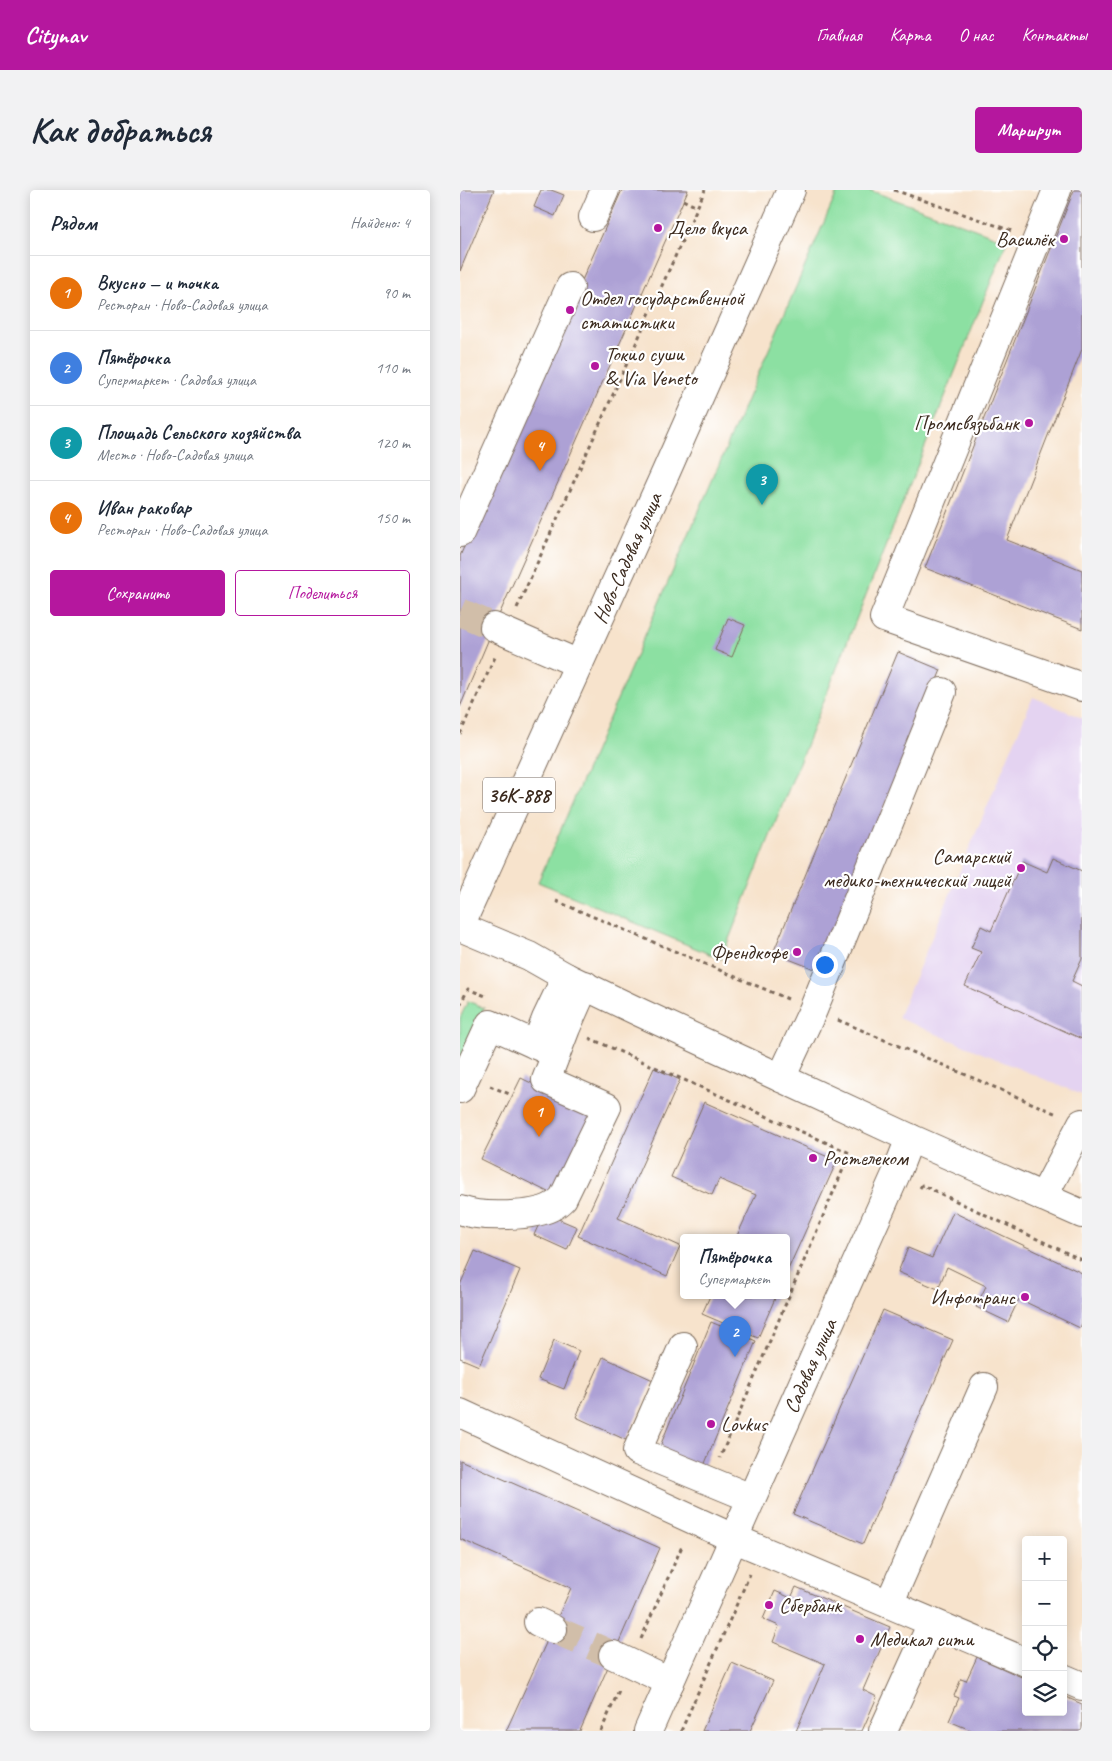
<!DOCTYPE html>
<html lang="ru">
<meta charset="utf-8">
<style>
body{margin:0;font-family:Caveat,sans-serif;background:#f2f2f3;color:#1f2937}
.controls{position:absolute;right:15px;bottom:15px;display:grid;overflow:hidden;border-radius:5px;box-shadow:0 2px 12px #0003}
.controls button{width:45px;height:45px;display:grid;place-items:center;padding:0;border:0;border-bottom:1px solid #e0e1e3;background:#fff;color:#1f2937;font:25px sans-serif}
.you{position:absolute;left:364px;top:774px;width:18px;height:18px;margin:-12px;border:4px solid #fff;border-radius:50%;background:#1a73e8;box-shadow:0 0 0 8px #1a73e833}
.badge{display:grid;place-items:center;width:32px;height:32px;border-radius:50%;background:#b5179e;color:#fff;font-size:16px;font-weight:700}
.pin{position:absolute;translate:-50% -41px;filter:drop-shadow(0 1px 2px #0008)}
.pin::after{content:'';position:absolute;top:26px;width:18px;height:15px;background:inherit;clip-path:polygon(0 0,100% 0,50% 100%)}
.popup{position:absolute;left:220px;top:1044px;width:110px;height:65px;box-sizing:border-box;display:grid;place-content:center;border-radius:5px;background:#fff;filter:drop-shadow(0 1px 4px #0005);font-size:16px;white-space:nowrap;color:#747a83}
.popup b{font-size:19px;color:#1f2937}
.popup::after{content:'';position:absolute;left:50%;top:100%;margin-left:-10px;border:10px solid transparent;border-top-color:#fff}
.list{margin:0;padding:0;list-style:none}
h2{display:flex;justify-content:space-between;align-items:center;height:65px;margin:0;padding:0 20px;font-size:21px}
h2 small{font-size:16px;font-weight:400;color:#747a83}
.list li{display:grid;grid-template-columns:32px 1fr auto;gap:15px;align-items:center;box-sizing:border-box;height:75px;padding:0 20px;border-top:1px solid #e0e1e3}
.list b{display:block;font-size:19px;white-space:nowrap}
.list p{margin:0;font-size:16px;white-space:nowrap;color:#747a83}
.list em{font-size:16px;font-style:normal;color:#747a83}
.actions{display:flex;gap:10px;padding:15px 20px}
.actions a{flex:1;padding:11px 0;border:1px solid #b5179e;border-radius:5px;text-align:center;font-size:18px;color:#b5179e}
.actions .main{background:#b5179e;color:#fff}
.icon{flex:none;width:28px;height:28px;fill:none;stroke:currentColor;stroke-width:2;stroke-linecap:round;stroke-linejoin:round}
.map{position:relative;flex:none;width:622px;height:1541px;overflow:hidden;border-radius:5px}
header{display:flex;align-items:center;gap:30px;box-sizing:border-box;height:70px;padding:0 25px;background:#b5179e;color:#fff}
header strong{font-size:24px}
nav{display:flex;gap:28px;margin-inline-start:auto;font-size:18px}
.intro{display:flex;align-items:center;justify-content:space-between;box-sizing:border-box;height:120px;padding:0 30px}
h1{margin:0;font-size:35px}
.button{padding:12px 22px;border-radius:5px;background:#b5179e;color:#fff;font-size:18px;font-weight:700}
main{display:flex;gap:30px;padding:0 30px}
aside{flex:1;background:#fff;border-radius:5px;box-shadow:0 2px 12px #0003}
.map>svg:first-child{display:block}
.built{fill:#e4d3f1}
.green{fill:#8ce0a2;stroke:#648560}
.building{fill:#ada1d5}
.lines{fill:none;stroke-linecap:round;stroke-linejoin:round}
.minor-tunnel{stroke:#d1bea9;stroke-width:28;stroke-dasharray:28 14;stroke-linecap:butt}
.minor-casing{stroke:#7d6b5b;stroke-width:30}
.major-casing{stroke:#7d6b5b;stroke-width:30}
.path{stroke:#7d6b5b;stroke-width:3;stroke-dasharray:4 4;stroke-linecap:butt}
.minor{stroke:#fff;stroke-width:28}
.major{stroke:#fff;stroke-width:28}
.poi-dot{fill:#b5179e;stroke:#fff;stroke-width:2}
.labels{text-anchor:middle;stroke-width:4.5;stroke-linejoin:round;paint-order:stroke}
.shield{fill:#fff;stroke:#766a62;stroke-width:1}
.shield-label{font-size:20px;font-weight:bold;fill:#3b2a1e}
.poi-label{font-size:21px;fill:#3b2a1e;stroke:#fff;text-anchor:start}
.street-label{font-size:21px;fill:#3b2a1e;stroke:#fff}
</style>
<header>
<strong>Citynav</strong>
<nav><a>Главная</a><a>Карта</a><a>О нас</a><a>Контакты</a></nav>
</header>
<div class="intro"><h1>Как добраться</h1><a class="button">Маршрут</a></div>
<main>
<aside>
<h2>Рядом<small>Найдено: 4</small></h2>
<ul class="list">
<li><span class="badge" style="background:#e8710a">1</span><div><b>Вкусно — и точка</b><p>Ресторан · Ново-Садовая улица</p></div><em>90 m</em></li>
<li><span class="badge" style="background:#3f7fe0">2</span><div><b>Пятёрочка</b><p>Супермаркет · Садовая улица</p></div><em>110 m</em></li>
<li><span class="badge" style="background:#0f9aa8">3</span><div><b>Площадь Сельского хозяйства</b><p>Место · Ново-Садовая улица</p></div><em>120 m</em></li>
<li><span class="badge" style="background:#e8710a">4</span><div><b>Иван раковар</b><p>Ресторан · Ново-Садовая улица</p></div><em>150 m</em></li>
</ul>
<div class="actions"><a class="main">Сохранить</a><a>Поделиться</a></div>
</aside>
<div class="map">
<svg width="622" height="1541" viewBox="0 0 622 1541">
<rect width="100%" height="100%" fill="#fff"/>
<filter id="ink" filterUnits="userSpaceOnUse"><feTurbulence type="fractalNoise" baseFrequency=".02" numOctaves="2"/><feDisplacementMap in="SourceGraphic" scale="10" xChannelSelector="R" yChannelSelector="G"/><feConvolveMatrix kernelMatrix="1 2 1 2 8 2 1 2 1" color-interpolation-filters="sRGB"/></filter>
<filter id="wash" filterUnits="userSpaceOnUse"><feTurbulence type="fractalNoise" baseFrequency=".0096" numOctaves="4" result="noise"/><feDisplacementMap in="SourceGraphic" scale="20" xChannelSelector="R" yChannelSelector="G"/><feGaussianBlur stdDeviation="1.12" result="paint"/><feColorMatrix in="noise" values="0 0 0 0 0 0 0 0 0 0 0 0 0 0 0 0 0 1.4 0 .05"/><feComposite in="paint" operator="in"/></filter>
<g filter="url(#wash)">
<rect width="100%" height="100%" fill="#f7e3cc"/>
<polygon class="built" points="573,507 622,528 622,905 438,828"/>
<g class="green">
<polygon points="378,0 409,0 547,51 261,769 78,692"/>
<polygon points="8,811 24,818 0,871 0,828"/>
</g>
<g id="blocks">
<g class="building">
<polygon points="0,0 34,0 0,81"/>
<polygon points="81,0 91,0 104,5 95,26 74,17"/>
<polygon points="162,0 228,0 39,425 0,517 0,366"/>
<polygon points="614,0 622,0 622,159 547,350 622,380 622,439 465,378"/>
<polygon points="268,428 285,435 272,467 255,460"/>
<polygon points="438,462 481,480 357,780 313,763"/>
<polygon points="593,668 622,681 622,769 612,791 622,796 622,849 505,796 521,762 511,758 521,736 531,741 562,671 587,682"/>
<polygon points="194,878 220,890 158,1028 220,1056 207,1086 118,1046"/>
<polygon points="61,888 136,925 96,1006 21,969"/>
<polygon points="244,912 377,971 326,1084 326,1048 276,1048 296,1005 259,989 252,1005 211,987"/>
<polygon points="493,1022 622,1083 622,1133 620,1138 559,1109 548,1132 516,1117 526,1096 487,1077 478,1099 438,1082 448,1058 472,1068"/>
<polygon points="84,1023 117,1037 107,1060 74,1045"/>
<polygon points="15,1061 60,1080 19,1176 0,1168 0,1095"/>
<polygon points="250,1106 316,1106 298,1148 242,1124"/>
<polygon points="423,1120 493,1150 403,1354 333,1324"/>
<polygon points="251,1132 296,1151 238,1290 194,1271"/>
<polygon points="94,1150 119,1161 104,1199 78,1189"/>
<polygon points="143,1167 193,1190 166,1250 116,1227"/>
<polygon points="0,1270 200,1358 120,1541 46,1541 111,1398 0,1349"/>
<polygon points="336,1397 430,1437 403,1500 417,1507 402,1541 336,1541 365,1474 313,1452 319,1436 303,1429 315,1401 331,1408"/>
<polygon points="517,1467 566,1489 566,1522 603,1522 603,1506 622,1514 622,1541 513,1541 489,1531 499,1508 494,1506 501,1489 506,1491"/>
<polygon points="272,1473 313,1491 290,1541 242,1541"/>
</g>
</g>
</g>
<g filter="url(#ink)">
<use href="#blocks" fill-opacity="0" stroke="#7d6b5b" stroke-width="1"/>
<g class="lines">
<g class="minor-tunnel">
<polyline points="0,422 34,437"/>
<polyline points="93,1439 153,1465"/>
</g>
<defs>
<g id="minor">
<polyline points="597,0 424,428 622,497"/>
<polyline points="133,27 145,0"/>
<polyline points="0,343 110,97"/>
<polyline points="34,437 119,474"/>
<polyline points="76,855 86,829 106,787"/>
<polyline points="321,888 353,820 482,502"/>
<polyline points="0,899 30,834 96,864"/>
<polyline points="583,1007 622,933"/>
<path d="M0 1020C20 1028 75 1027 93 1016 97 1014 100 1011 103 1008L147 917 86 890 106 838 125 795"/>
<polyline points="223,1156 177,1261 291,1308"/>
<polyline points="0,1223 273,1348 566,1472"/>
<polyline points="429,1414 524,1197"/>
<polyline points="78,1432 93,1439"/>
<polyline points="153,1465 210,1492"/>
<polyline points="603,1488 622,1496"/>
<polyline points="188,1541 436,984 450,948"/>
<polyline points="423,1541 472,1433"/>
</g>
<g id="major">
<polyline points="0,736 205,284 331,0"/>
<polyline points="0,737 69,766 106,787 179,822 450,948 622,1024"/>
</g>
</defs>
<use href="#minor" class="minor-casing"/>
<use href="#major" class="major-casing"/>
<g class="path">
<polyline points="434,0 552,41"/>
<polyline points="223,10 237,17"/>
<polyline points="57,418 245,0"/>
<polyline points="0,544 36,465"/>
<polyline points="96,711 328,809"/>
<polyline points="0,815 8,799 28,807"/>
<polyline points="378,830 597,924"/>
<polyline points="129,848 390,963 260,1268"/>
<polyline points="30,896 52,905"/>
<polyline points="460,998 462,995 622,1070"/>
<polyline points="181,1449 223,1354"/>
<polyline points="141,1541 160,1498"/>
<polyline points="221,1541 290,1384"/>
</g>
<use href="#minor" class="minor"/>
<use href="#major" class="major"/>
</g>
</g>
<g class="poi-dot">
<circle cx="198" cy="38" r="5"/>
<circle cx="604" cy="49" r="5"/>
<circle cx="110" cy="120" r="5"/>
<circle cx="135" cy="176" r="5"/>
<circle cx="569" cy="233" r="5"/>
<circle cx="561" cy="678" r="5"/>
<circle cx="337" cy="762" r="5"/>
<circle cx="353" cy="968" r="5"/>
<circle cx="565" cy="1107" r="5"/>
<circle cx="251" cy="1234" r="5"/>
<circle cx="309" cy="1415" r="5"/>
<circle cx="400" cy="1449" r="5"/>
</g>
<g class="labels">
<rect class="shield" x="23" y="587.5" width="72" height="35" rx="4"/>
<g class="shield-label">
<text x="59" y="612">36К-888</text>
</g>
<g class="poi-label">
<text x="208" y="45">Дело вкуса</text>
<text x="594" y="56" text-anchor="end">Василёк</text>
<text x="120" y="115">Отдел государственной<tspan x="120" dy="24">статистики</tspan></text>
<text x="145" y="171">Токио суши<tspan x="145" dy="24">&amp; Via Veneto</tspan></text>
<text x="559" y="240" text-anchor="end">Промсвязьбанк</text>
<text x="551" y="673" text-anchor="end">Самарский<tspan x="551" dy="24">медико-технический лицей</tspan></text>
<text x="327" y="769" text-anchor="end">Френдкофе</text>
<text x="363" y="975">Ростелеком</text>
<text x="555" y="1114" text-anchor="end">Инфотранс</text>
<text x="261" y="1241">Lovkus</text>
<text x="319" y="1422">Сбербанк</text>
<text x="410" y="1456">Медикал сити</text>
</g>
<g class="street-label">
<text transform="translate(167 368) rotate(-66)" y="7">Ново-Садовая улица</text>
<text transform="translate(350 1176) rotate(-66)" y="7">Садовая улица</text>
</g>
</g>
</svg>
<div class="controls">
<button>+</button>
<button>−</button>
<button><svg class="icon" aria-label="locate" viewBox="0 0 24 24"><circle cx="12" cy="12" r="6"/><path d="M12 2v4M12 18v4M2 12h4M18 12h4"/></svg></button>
<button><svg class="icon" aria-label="layers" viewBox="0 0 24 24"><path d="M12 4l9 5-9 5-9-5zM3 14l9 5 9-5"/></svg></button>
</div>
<div class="you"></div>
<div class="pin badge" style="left:79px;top:947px;background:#e8710a">1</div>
<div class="pin badge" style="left:275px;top:1167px;background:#3f7fe0">2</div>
<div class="popup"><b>Пятёрочка</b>Супермаркет</div>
<div class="pin badge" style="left:302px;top:315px;background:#0f9aa8">3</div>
<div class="pin badge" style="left:80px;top:281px;background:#e8710a">4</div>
</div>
</main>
